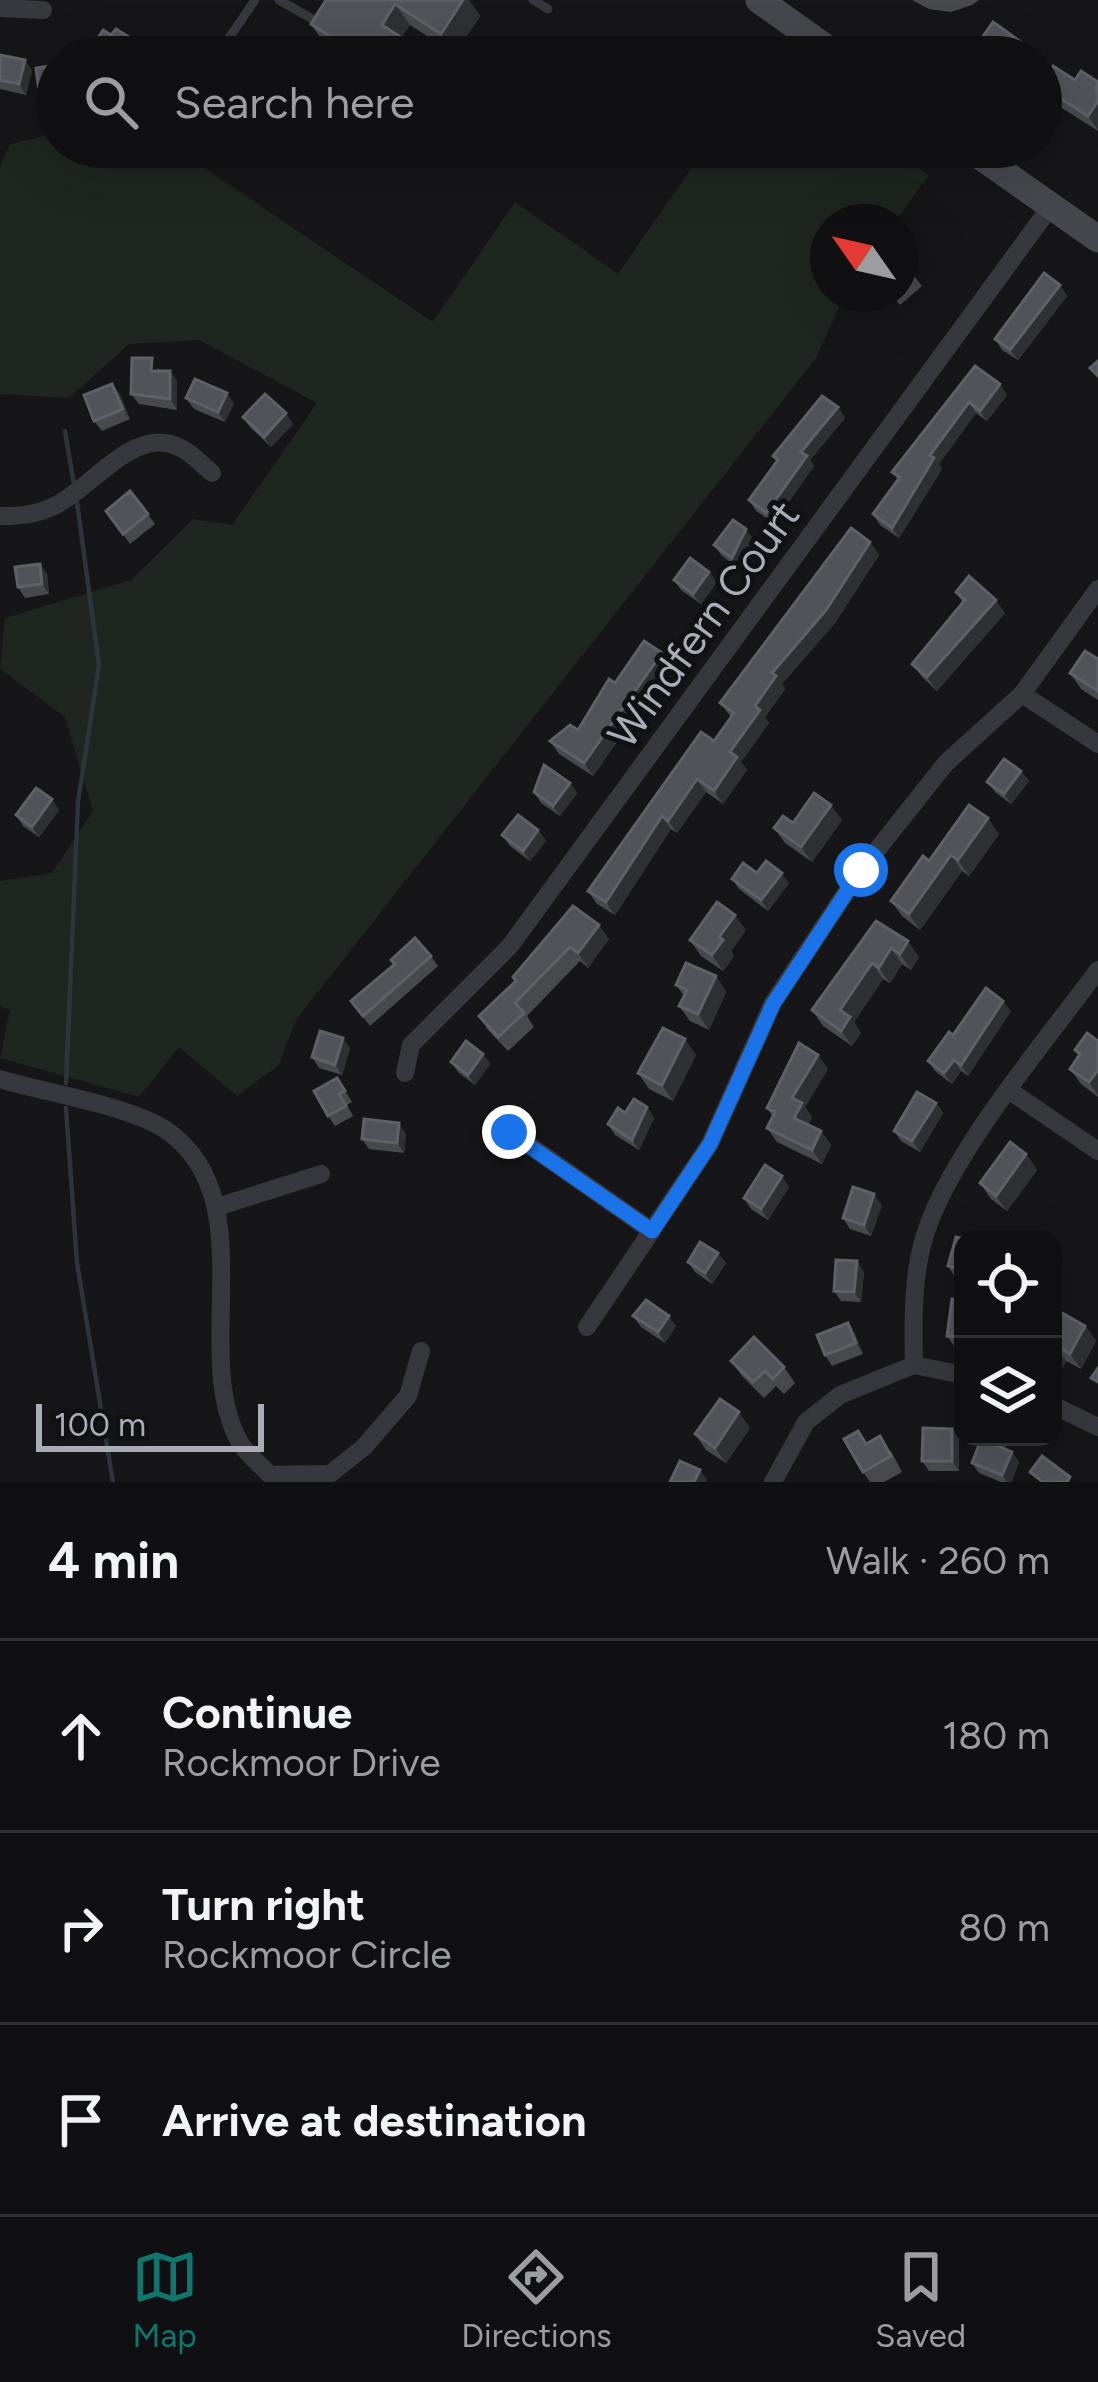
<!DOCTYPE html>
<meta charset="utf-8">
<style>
body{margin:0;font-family:Figtree,sans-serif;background:#19191b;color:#f1f3f6}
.controls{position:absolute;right:36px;bottom:36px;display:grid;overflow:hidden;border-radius:24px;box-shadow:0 12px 48px #0002}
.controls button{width:108px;height:108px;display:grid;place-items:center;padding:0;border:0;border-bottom:3px solid #303032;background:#101012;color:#f1f3f6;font:60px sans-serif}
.compass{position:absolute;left:810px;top:204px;width:108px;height:108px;border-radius:50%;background:#101012;box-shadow:0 12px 48px #0002;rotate:304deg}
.scale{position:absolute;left:36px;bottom:30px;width:228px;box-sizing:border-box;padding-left:12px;border:6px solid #a8adb8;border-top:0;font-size:33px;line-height:42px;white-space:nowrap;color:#a8adb8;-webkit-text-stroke:9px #111113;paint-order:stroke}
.stop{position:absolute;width:36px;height:36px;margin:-27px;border:9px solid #1a73e8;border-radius:50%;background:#fff}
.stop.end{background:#1a73e8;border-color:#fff;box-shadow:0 3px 12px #0008}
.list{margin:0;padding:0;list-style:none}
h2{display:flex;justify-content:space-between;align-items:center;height:156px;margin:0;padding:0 48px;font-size:51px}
h2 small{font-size:39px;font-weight:400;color:#9c9d9f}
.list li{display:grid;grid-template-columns:78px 1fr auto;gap:36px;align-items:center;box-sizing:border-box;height:192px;padding:0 48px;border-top:3px solid #303032}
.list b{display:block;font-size:45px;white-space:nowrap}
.list p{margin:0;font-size:39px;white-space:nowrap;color:#9c9d9f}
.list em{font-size:39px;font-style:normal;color:#9c9d9f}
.icon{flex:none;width:66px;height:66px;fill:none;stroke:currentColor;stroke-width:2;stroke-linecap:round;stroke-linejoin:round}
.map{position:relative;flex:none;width:1098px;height:1482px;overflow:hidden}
.search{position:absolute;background:#101012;box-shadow:0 12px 48px #0002;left:36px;right:36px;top:36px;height:132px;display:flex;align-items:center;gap:30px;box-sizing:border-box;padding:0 42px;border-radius:66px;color:#9c9d9f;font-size:45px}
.sheet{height:732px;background:#101012}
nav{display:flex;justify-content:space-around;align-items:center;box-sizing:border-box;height:168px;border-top:3px solid #303032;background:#101012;font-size:33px;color:#9c9d9f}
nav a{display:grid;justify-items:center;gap:6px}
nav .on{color:#0f766e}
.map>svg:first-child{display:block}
.green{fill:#1e261f}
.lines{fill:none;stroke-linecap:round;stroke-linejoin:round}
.stream{stroke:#2c353c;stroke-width:4.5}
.lane{stroke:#37383d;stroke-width:9}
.street{stroke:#37383d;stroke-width:18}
.secondary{stroke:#45474d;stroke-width:27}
.wall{fill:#47494d}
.shaded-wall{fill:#2f3033}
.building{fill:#525359;stroke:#5f6168;stroke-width:3}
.route{stroke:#1a73e8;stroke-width:15}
.labels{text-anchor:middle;stroke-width:10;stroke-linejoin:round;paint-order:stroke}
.street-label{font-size:42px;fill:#a8adb8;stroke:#111113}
</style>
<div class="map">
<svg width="1098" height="1482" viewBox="0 0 1098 1482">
<rect width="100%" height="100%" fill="#161618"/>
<polygon class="green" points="57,133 57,147 173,147 433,322 515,202 618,274 706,147 890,147 929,175 895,222 828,222 828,294 845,294 816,358 296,1020 278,1066 237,1096 179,1047 139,1097 0,1058 10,1010 0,1006 0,881 52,873 93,811 65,717 0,669 5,618 131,580 193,519 232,525 317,403 199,340 129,344 69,398 0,394 0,166 10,144"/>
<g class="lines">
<g class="stream">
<polyline points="65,431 74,485"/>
<polyline points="66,1083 78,802 99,665 77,502"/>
<polyline points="66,1108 77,1263 113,1482"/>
</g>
<g class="lane">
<polyline points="279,0 316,21 321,18"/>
<polyline points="533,0 548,9"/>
<polyline points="216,57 255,0"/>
</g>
<g class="street">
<polyline points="0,8 43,10"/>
<path d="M0 516C20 516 36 515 54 506 87 491 126 437 165 443 184 445 198 461 212 473"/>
<polyline points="1022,694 1098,744"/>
<polyline points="405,1073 411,1045 510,946 1051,206"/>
<path d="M0 1079C43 1092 131 1106 166 1130 265 1198 190 1351 239 1441 246 1454 260 1464 270 1475L330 1474 364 1447 408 1396 421 1351"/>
<polyline points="1010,1091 1098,1151"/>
<polyline points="510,1132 652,1231"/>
<polyline points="217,1207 321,1174"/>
<polyline points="587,1327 710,1144 773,1003 861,870 946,763 1022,694 1098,589"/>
<path d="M914 1365C913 1320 912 1269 928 1226 958 1144 1045 1042 1098 970"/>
<polyline points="1053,1405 1098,1427"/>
<polyline points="773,1482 806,1422 840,1395 914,1365 963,1375"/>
</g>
<g class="secondary">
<polyline points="759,0 839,57"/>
<polyline points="967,147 1098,239"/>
</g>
</g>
<g class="wall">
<polygon points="326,0 469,0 480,16 455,54 410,25 401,38 413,57 344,57 325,45 311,24"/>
<polygon points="912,0 979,0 972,5 951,12 929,9"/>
<polygon points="979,42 1032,50 1037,57 989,57"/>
<polygon points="0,55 32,70 26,95 0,89"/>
<polygon points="57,65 57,106 50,107 39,91"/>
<polygon points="1075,80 1098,82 1098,131 1051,101 1041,87"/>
<polygon points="900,258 922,286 900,305 890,294 900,294"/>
<polygon points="1060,285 1067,296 1018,360 1002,350 995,339"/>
<polygon points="975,366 1007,395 987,421 976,413 939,464 942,469 899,538 880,525 873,514 898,480 892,472"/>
<polygon points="159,368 159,371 170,371 177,381 177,410 139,404 131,394"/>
<polygon points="120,394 130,419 102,431 94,421"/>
<polygon points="186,398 234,403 225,422 194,409"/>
<polygon points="838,407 845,418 810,460 814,466 774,523 756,511 749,500 777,461 773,456"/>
<polygon points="243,417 293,424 271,447 250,427"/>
<polygon points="130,491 155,524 130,544 106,511"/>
<polygon points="754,540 739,568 722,556 714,545"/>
<polygon points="870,542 879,555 835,623 782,684 785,689 765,717 769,723 741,762 747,770 723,804 706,792 677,833 671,829 615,915 597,904 588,891 714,741 731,717 720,703"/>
<polygon points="40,564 47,574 49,594 25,598 18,587"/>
<polygon points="709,572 717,582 701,604 681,590 674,580"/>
<polygon points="956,592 1005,613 937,691 922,677 912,664 963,603"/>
<polygon points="1098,659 1098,700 1081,689 1070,673"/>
<polygon points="670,666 593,776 559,754 550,741 578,730 615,683"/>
<polygon points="1021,771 1029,781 1011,804 995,792 987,782"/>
<polygon points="570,783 577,793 560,816 541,803 534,792"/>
<polygon points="59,810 39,837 23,826 16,815"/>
<polygon points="842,820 812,862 785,843 774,828 793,823"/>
<polygon points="538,830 546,841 530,861 510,846 502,835"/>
<polygon points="999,834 969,876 962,871 920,930 902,916 891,901 929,861"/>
<polygon points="757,873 789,883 768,911 739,889 732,879"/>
<polygon points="573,906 609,939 588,968 580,961 527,1016 534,1027 508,1051 488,1030 479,1016 516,981"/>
<polygon points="876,921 919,957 911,970 902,964 890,983 883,979 854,1022 861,1033 852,1046 823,1026 812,1010"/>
<polygon points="746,930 731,951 734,956 723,971 701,956 690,940"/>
<polygon points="431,956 438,966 370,1026 351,1001"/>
<polygon points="716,976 726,992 709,1030 690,1021 679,1006 684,996 676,985"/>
<polygon points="1011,1011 968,1076 961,1071 952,1084 935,1071 928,1061 953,1035"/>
<polygon points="1098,1041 1098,1097 1081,1084 1070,1069 1079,1055 1075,1050"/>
<polygon points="350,1048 342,1075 319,1068 312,1057"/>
<polygon points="483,1054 490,1064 475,1085 458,1072 451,1062"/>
<polygon points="696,1055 673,1101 649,1089 638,1073"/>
<polygon points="818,1055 828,1069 805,1107 812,1117 808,1125 821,1131 831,1145 822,1164 777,1142 767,1128 773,1117 767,1108"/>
<polygon points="337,1078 352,1102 347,1105 353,1116 335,1126 328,1116"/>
<polygon points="936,1103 943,1113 920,1152 901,1141 894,1131"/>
<polygon points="647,1107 654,1118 639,1150 615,1135 608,1124 625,1113"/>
<polygon points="406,1134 404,1153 369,1149 362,1139"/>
<polygon points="1026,1154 1037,1170 1007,1211 991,1199 980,1183"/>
<polygon points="789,1187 768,1220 751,1209 744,1198"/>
<polygon points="882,1205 871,1236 850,1229 843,1218"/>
<polygon points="963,1239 963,1279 955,1277 948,1266"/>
<polygon points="718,1253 726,1263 712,1284 695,1272 688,1262"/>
<polygon points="864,1272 861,1302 841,1301 834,1291"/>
<polygon points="963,1300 963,1347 954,1346 947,1336"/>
<polygon points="633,1316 676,1326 665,1343 641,1327"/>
<polygon points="1053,1317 1085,1326 1096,1341 1081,1369 1066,1361 1061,1370 1053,1366"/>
<polygon points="848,1323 855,1334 863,1354 832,1366 825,1355"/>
<polygon points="731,1361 784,1367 795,1383 784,1394 776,1386 764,1398 742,1376"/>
<polygon points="750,1428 726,1463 706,1450 695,1434"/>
<polygon points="982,1437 1003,1437 1007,1443 1005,1449 1012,1452 1019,1462 1011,1482 1001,1482 979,1473 972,1463"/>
<polygon points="959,1439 959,1471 929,1471 922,1461"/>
<polygon points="867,1443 891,1451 902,1472 884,1482 870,1482 863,1472"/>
</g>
<g class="shaded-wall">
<polygon points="463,0 469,0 480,16 455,54 441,34"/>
<polygon points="395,4 410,25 401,38 413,57 385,57 382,25"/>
<polygon points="129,37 137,48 131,57 117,57"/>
<polygon points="25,60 32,70 26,95 19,84"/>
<polygon points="1098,101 1098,130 1088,116"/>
<polygon points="1060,285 1067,296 1018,360 1010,350"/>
<polygon points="170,371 177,381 177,410 170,399"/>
<polygon points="112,384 120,394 130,419 123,409"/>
<polygon points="1000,384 1007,395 987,421 980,411"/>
<polygon points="227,393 234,403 225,422 218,412"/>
<polygon points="969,402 976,413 939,464 942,469 899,538 892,528 930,455"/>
<polygon points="838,407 845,418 810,460 814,466 774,523 766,513 801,452"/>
<polygon points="286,413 293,424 271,447 264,437"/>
<polygon points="746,529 754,540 739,568 732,558"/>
<polygon points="870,542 879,555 835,623 782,684 785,689 765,717 769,723 741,762 747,770 723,804 714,791 730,752 772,673"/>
<polygon points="40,564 47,574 49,594 42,584"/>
<polygon points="709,572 717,582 701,604 693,594"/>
<polygon points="996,600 1005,613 937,691 927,677"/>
<polygon points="662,653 670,666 593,776 584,763"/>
<polygon points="1021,771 1029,781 1011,804 1004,794"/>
<polygon points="697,779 706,792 677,833 668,821"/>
<polygon points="570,783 577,793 560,816 553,806"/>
<polygon points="52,799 59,810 39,837 32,827"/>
<polygon points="831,805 842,820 812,862 801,847"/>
<polygon points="662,816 671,829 615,915 606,902"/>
<polygon points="988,818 999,834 969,876 958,860"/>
<polygon points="538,830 546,841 530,861 523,851"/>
<polygon points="951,855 962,871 920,930 909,914"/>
<polygon points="782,873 789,883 768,911 761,900"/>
<polygon points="735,915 746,930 731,951 734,956 723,971 712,955 719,937"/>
<polygon points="599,925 609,939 588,968 578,953"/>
<polygon points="908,941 919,957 911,970 900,954"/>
<polygon points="891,948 902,964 890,983 879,968"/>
<polygon points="872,963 883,979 854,1022 861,1033 852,1046 841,1031 840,1010"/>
<polygon points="716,976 726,992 709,1030 698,1014"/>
<polygon points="1003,1001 1011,1011 968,1076 961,1065"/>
<polygon points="343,1038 350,1048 342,1075 335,1065"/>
<polygon points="685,1039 696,1055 673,1101 662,1085"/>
<polygon points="483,1054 490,1064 475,1085 468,1075"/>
<polygon points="818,1055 828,1069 805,1107 812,1117 804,1132 794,1118 792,1098"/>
<polygon points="954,1060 961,1071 952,1084 944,1073"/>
<polygon points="1098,1070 1098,1095 1089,1082"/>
<polygon points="936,1103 943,1113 920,1152 912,1141"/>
<polygon points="647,1107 654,1118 639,1150 632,1140"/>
<polygon points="399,1123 406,1134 404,1153 397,1143"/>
<polygon points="821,1131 831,1145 822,1164 812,1150"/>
<polygon points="1026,1154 1037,1170 1007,1211 996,1196"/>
<polygon points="782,1176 789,1187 768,1220 761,1209"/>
<polygon points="874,1194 882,1205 871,1236 864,1225"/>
<polygon points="718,1253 726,1263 712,1284 705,1273"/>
<polygon points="857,1261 864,1272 861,1302 854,1292"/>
<polygon points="669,1316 676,1326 665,1343 658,1332"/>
<polygon points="848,1323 855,1334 863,1354 856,1343"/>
<polygon points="1085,1326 1096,1341 1081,1369 1070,1354"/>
<polygon points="1055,1345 1066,1361 1061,1370 1053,1358"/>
<polygon points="739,1412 750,1428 726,1463 715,1448"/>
<polygon points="952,1429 959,1439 959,1471 952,1461"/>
<polygon points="998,1437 1003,1437 1007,1443 1002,1456 995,1445"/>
<polygon points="1012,1452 1019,1462 1011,1482 1007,1482 1002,1475"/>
<polygon points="700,1470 707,1480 706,1482 694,1482"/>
</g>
<g class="building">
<polygon points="326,0 463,0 441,34 395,4 382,25 399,36 385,57 361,57 311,24"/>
<polygon points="993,22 1032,50 1027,57 999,57 979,42"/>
<polygon points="116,29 129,37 117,57 104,57 91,49 103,30 111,35"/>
<polygon points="0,55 25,60 19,84 0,80"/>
<polygon points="57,65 57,88 39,91 36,68"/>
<polygon points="1053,66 1075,80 1081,71 1098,82 1096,90 1098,91 1098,101 1088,116 1041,86"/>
<polygon points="900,258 911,271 900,280"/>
<polygon points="1044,273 1060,285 1010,350 995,339"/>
<polygon points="132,358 152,358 151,371 170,371 170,399 131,394"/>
<polygon points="1098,361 1098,376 1090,368"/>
<polygon points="975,366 1000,384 980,411 969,402 930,455 934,458 892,528 873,514 900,477 892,472"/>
<polygon points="195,379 227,393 218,412 186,398"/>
<polygon points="112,384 123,409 94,421 84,395"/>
<polygon points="265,394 286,413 264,437 243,417"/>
<polygon points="822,396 838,407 801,452 807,456 766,513 749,500 778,460 773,456"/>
<polygon points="130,491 148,514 123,534 106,511"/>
<polygon points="733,520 746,529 732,558 714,545"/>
<polygon points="851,528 870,542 826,610 772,673 776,676 755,706 760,710 730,752 737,757 714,791 697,779 668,821 662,816 606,902 588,891 701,732 714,741 734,713 720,703"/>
<polygon points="690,558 709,572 693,594 674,580"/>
<polygon points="40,564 42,584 18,587 15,567"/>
<polygon points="969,576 996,600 927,677 912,664 965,600 956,592"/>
<polygon points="644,641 662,653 584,763 550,741 570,725 578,730 609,679 615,683"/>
<polygon points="1085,651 1098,659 1098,691 1070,673"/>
<polygon points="1004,759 1021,771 1004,794 987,782"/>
<polygon points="544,765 570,783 553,806 534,792"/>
<polygon points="36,788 52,799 32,827 16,815"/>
<polygon points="814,793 831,805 801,847 774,828 783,816 793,823"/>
<polygon points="969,805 988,818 958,860 951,855 909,914 891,901 923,856 929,861"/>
<polygon points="518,815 538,830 523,851 502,835"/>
<polygon points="766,861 782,873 761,900 732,879 743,863 757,873"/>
<polygon points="717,902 735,915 719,937 723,940 712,955 690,940"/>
<polygon points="573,906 599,925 578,953 570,947 515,1003 524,1013 498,1037 479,1016 516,981 513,977"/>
<polygon points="876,921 908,941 900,954 891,948 879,968 872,963 840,1010 850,1017 841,1031 812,1010"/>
<polygon points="415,938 431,956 363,1016 351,1001 395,964 391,960"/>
<polygon points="686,963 716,976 698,1014 679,1006 687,990 676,985"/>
<polygon points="986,988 1003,1001 961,1065 954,1060 944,1073 928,1061 949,1032 953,1035"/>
<polygon points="663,1028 685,1039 662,1085 638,1073"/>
<polygon points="320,1031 343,1038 335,1065 312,1057"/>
<polygon points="1087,1033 1098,1041 1098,1070 1089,1082 1070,1069 1080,1054 1075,1050"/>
<polygon points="466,1041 483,1054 468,1075 451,1062"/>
<polygon points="799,1043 818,1055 792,1098 802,1103 794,1118 821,1131 812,1150 767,1128 775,1112 767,1108"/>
<polygon points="337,1078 345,1091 339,1094 346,1106 328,1116 314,1091"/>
<polygon points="917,1092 936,1103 912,1141 894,1131"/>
<polygon points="634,1099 647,1107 632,1140 608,1124 618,1108 625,1113"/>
<polygon points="364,1119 399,1123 397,1143 362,1139"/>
<polygon points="1010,1142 1026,1154 996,1196 980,1183"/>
<polygon points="765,1165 782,1176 761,1209 744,1198"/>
<polygon points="853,1187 874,1194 864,1225 843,1218"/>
<polygon points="956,1237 963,1239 963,1270 948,1266"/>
<polygon points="700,1242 718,1253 705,1273 688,1262"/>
<polygon points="836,1260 857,1261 854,1292 834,1291"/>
<polygon points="952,1299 963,1300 963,1337 947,1336"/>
<polygon points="646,1300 669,1316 658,1332 633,1316"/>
<polygon points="1057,1310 1085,1326 1070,1354 1055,1345 1053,1349 1053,1317"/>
<polygon points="848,1323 856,1343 825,1355 817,1335"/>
<polygon points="754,1337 784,1367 773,1379 765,1371 753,1382 731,1361"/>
<polygon points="1098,1368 1098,1382 1091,1378"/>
<polygon points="720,1399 739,1412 715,1448 695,1434"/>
<polygon points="923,1428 952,1429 952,1461 922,1461"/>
<polygon points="858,1431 866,1444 880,1436 891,1456 863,1472 844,1439"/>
<polygon points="982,1437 998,1437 995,1445 1012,1452 1002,1475 972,1463"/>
<polygon points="1042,1456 1070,1477 1067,1482 1043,1482 1030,1472"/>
<polygon points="680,1461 700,1470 694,1482 670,1482"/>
</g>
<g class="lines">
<polyline class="route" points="509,1132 652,1231 710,1144 773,1004 861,870"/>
</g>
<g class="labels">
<g class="street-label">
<text transform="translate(703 624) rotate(-54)" y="15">Windfern Court</text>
</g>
</g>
</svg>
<div class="controls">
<button><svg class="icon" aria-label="locate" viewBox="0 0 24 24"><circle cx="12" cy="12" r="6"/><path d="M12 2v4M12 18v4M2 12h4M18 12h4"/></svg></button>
<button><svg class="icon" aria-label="layers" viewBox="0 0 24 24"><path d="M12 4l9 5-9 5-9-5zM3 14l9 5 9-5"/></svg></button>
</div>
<svg class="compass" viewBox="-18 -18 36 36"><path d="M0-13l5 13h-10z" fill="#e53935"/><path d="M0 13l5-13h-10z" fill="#9c9d9f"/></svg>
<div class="scale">100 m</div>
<div class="stop" style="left:861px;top:870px"></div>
<div class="stop end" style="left:509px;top:1132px"></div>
<div class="search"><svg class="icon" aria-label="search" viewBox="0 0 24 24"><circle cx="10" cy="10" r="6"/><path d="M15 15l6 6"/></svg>Search here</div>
</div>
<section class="sheet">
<h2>4 min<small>Walk · 260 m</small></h2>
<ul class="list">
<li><svg class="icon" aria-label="ahead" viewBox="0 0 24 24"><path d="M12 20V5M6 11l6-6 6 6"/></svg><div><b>Continue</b><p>Rockmoor Drive</p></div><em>180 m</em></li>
<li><svg class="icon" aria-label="right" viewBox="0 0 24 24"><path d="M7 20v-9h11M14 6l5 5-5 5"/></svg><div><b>Turn right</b><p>Rockmoor Circle</p></div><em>80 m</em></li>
<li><svg class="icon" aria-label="arrive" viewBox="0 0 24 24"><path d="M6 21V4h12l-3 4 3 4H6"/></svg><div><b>Arrive at destination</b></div></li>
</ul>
</section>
<nav>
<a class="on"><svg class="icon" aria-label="map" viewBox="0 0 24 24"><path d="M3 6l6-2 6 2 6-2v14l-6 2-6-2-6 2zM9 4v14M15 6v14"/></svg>Map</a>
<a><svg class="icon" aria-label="directions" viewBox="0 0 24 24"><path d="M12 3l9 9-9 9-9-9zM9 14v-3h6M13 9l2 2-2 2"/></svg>Directions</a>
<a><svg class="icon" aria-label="saved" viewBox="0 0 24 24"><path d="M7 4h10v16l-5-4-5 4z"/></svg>Saved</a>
</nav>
